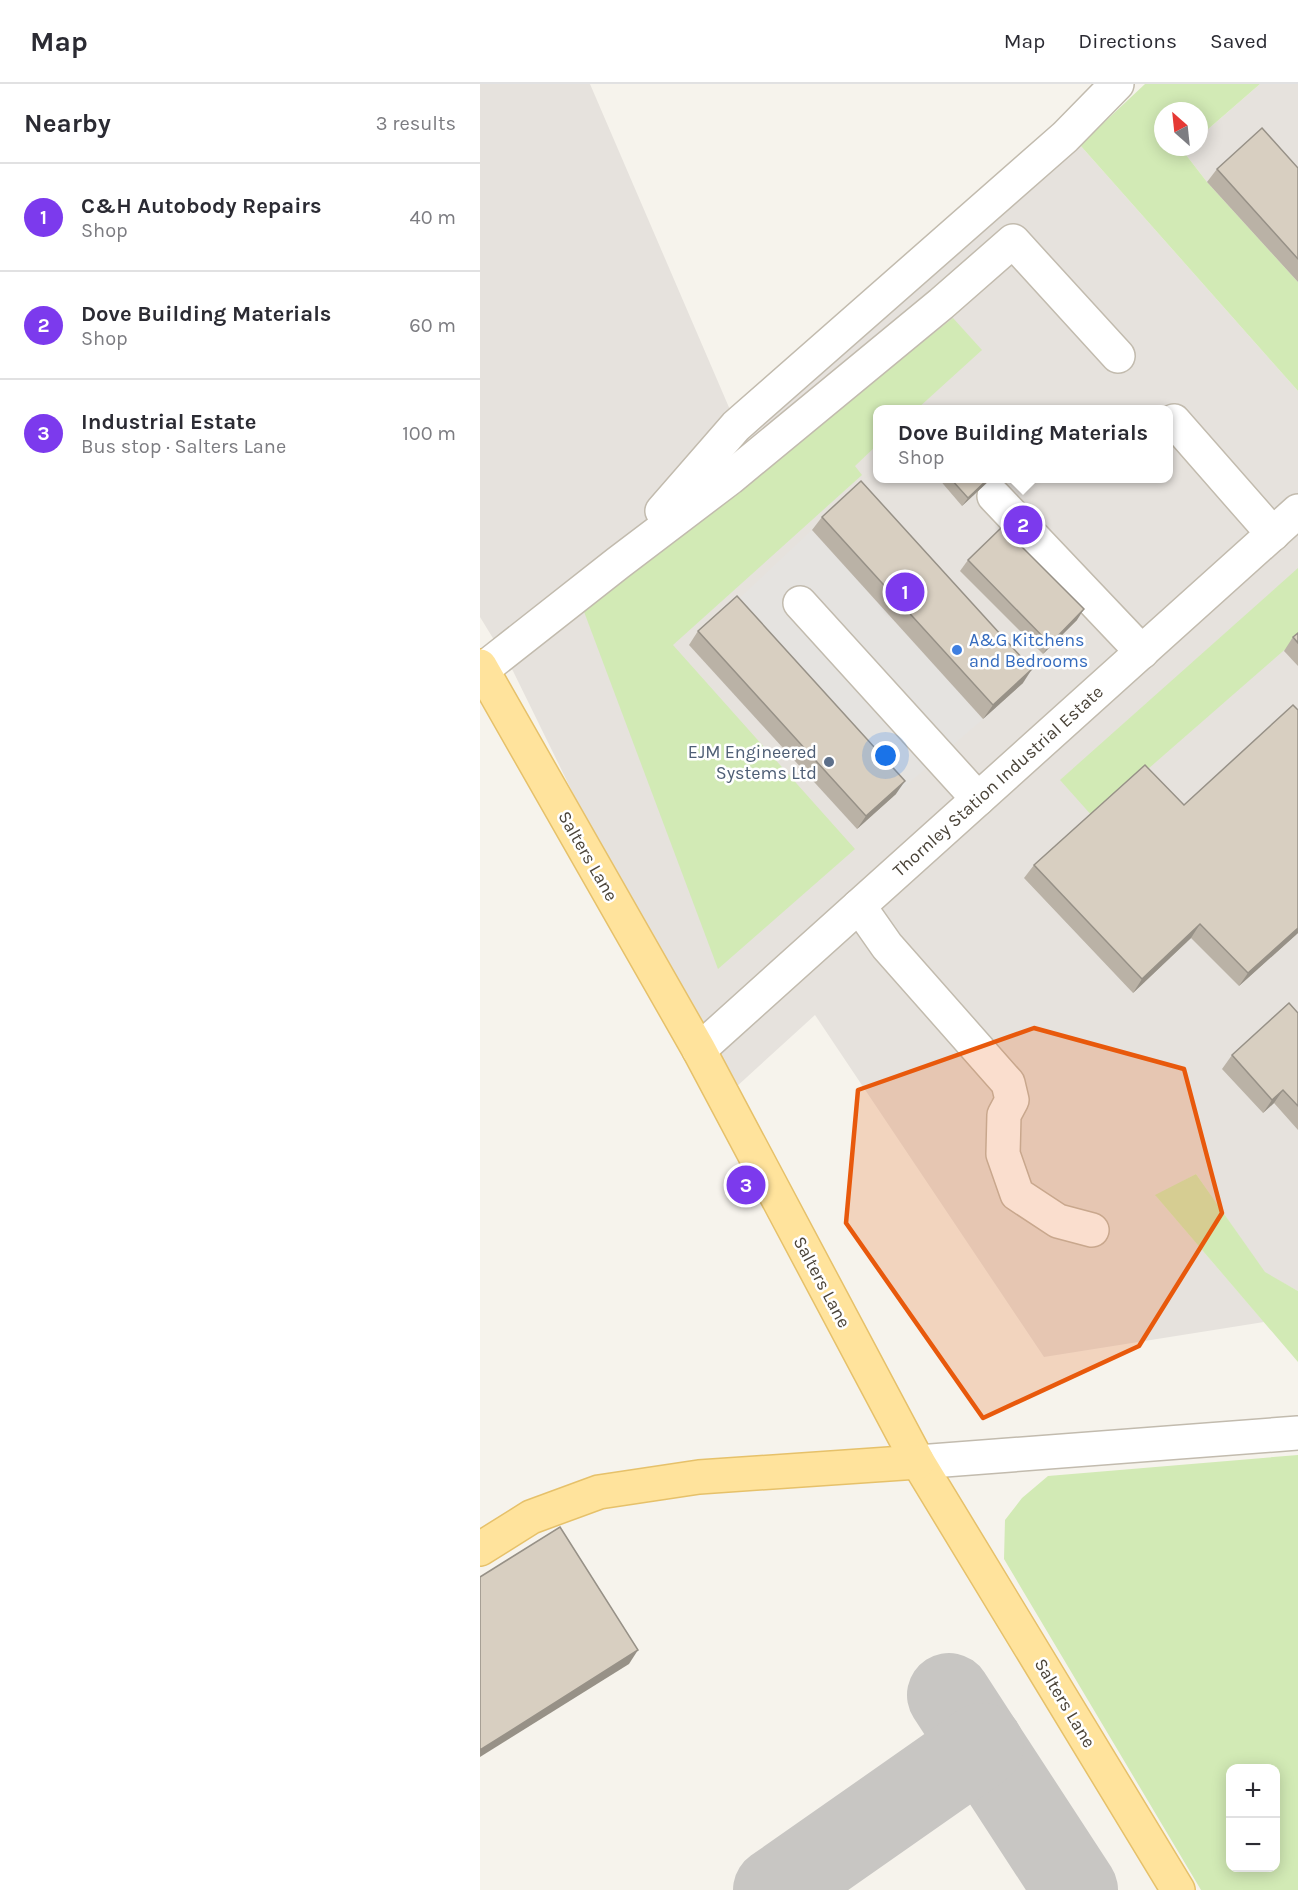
<!DOCTYPE html>
<meta charset="utf-8">
<style>
body{margin:0;font-family:Karla,sans-serif;background:#f2f2f3;color:#2b2b33}
.controls{position:absolute;right:18px;bottom:18px;display:grid;overflow:hidden;border-radius:12px;box-shadow:0 3px 15px #0003}
.controls button{width:54px;height:54px;display:grid;place-items:center;padding:0;border:0;border-bottom:2px solid #e1e1e2;background:#fff;color:#2b2b33;font:30px sans-serif}
.compass{position:absolute;left:674px;top:18px;width:54px;height:54px;border-radius:50%;background:#fff;box-shadow:0 3px 15px #0003;rotate:333deg}
.you{position:absolute;left:406px;top:672px;width:21px;height:21px;margin:-15px;border:4px solid #fff;border-radius:50%;background:#1a73e8;box-shadow:0 0 0 9px #1a73e833}
.badge{display:grid;place-items:center;width:39px;height:39px;border-radius:50%;background:#7c3aed;color:#fff;font-size:20px;font-weight:700}
.pin{position:absolute;translate:-50% -50%;border:3px solid #fff;box-shadow:0 2px 6px #0006}
.popup{position:absolute;left:393px;top:321px;width:300px;height:78px;box-sizing:border-box;display:grid;place-content:center;border-radius:12px;background:#fff;filter:drop-shadow(0 2px 4px #0005);font-size:20px;white-space:nowrap;color:#7c7c81}
.popup b{font-size:22px;color:#2b2b33}
.popup::after{content:'';position:absolute;left:50%;top:100%;margin-left:-12px;border:12px solid transparent;border-top-color:#fff}
.list{margin:0;padding:0;list-style:none}
h2{display:flex;justify-content:space-between;align-items:center;height:78px;margin:0;padding:0 24px;font-size:26px}
h2 small{font-size:20px;font-weight:400;color:#7c7c81}
.list li{display:grid;grid-template-columns:39px 1fr auto;gap:18px;align-items:center;box-sizing:border-box;height:108px;padding:0 24px;border-top:2px solid #e1e1e2}
.list b{display:block;font-size:22px;white-space:nowrap}
.list p{margin:0;font-size:20px;white-space:nowrap;color:#7c7c81}
.list em{font-size:20px;font-style:normal;color:#7c7c81}
.map{position:relative;flex:none;width:818px;height:1806px;overflow:hidden}
header{display:flex;align-items:center;gap:36px;box-sizing:border-box;height:84px;padding:0 30px;background:#fff;border-bottom:2px solid #e1e1e2}
header strong{font-size:28px}
nav{display:flex;gap:33px;margin-inline-start:auto;font-size:21px}
main{display:flex}
aside{flex:1;background:#fff}
.map>svg:first-child{display:block}
.industrial{fill:#e6e2dd;fill-rule:evenodd}
.green{fill:#d2eab5;fill-rule:evenodd}
.parking{fill:#e5e3e0}
.lines{fill:none;stroke-linecap:round;stroke-linejoin:round}
.taxiway{stroke:#c8c6c3;stroke-width:84}
.minor-casing{stroke:#c2bbae;stroke-width:36}
.major-casing{stroke:#e6c16a;stroke-width:36}
.minor{stroke:#fff;stroke-width:33}
.major{stroke:#ffe39c;stroke-width:33}
.wall{fill:#bab2a6}
.shaded-wall{fill:#979187}
.building{fill:#d8cfc1;stroke:#979187;stroke-width:1.5}
.marked{fill:#e8590c;fill-opacity:0.2;stroke:#e8590c;stroke-width:4.5;stroke-linejoin:round}
.shop-dot{fill:#3f7fe0;stroke:#fff;stroke-width:2}
.service-dot{fill:#5c6f8a;stroke:#fff;stroke-width:2}
.labels{text-anchor:middle;stroke-width:5;stroke-linejoin:round;paint-order:stroke}
.shop-label{font-size:18px;fill:#366cbe;stroke:#fff;text-anchor:start}
.service-label{font-size:18px;fill:#4e5e75;stroke:#fff;text-anchor:end}
.street-label{font-size:18px;fill:#4b4439;stroke:#fff}
</style>
<header>
<strong>Map</strong>
<nav><a>Map</a><a>Directions</a><a>Saved</a></nav>
</header>
<main>
<aside>
<h2>Nearby<small>3 results</small></h2>
<ul class="list">
<li><span class="badge">1</span><div><b>C&amp;H Autobody Repairs</b><p>Shop</p></div><em>40 m</em></li>
<li><span class="badge">2</span><div><b>Dove Building Materials</b><p>Shop</p></div><em>60 m</em></li>
<li><span class="badge">3</span><div><b>Industrial Estate</b><p>Bus stop · Salters Lane</p></div><em>100 m</em></li>
</ul>
</aside>
<div class="map">
<svg width="818" height="1806" viewBox="0 0 818 1806">
<rect width="100%" height="100%" fill="#f6f3ec"/>
<g class="industrial">
<path d="M0 0H110L257 342 600 61 818 307V1207L785 1189 716 1090 676 1112 784 1238 564 1273 335 931 244 1014 219 966 33 587 0 533ZM398 326H688V394H398Z"/>
<polygon points="780,0 818,0 818,198 727,98 703,67 707,63 719,63 719,53"/>
</g>
<g class="green">
<polygon points="665,0 780,0 719,53 719,27 683,27 683,63 707,63 703,67 727,98 818,198 818,307 600,61"/>
<polygon points="473,234 502,266 437,325 398,326 397,361 375,382 382,391 193,561 375,765 238,885 103,525"/>
<polygon points="818,484 818,554 613,733 580,696"/>
<polygon points="716,1090 785,1188 818,1207 818,1278 675,1111"/>
<path d="M818 1371V1806H721L524 1475 525 1436 542 1414 568 1392ZM750 1684H796V1784H750Z"/>
</g>
<polygon class="parking" points="332,446 503,635 416,710 248,525"/>
<g class="lines">
<g class="taxiway">
<polyline points="469,1611 596,1806"/>
<polyline points="295,1806 502,1661"/>
</g>
<defs>
<g id="minor">
<polyline points="694,337 793,450"/>
<polyline points="514,412 662,568"/>
<polyline points="182,427 256,342 585,53 637,0"/>
<polyline points="320,519 498,715"/>
<polyline points="2,586 138,479 250,394 461,220 533,157 638,272"/>
<polyline points="379,822 407,862 528,999 532,1016 524,1031 523,1070 537,1110 578,1137 612,1146"/>
<polyline points="219,966 818,427"/>
<polyline points="438,1378 818,1349"/>
</g>
<g id="major">
<polyline points="0,582 219,966 438,1378 698,1806"/>
<polyline points="0,1465 51,1433 119,1408 219,1393 438,1378"/>
</g>
</defs>
<use href="#minor" class="minor-casing"/>
<use href="#major" class="major-casing"/>
<use href="#minor" class="minor"/>
<use href="#major" class="major"/>
</g>
<g class="wall">
<polygon points="818,84 818,198 727,98 737,85"/>
<polygon points="458,394 512,394 482,422"/>
<polygon points="342,433 543,599 503,635 332,446"/>
<polygon points="488,476 597,536 563,570 480,487"/>
<polygon points="218,547 416,710 377,745 209,561"/>
<polygon points="818,549 818,582 804,567 813,553"/>
<polygon points="554,781 818,849 759,902 711,854 653,909 544,794"/>
<polygon points="818,929 818,1046 794,1019 783,1029 742,985 752,971"/>
</g>
<g class="shaded-wall">
<polygon points="509,394 512,394 482,422 488,414"/>
<polygon points="604,525 597,536 563,570 570,560"/>
<polygon points="552,585 543,599 503,635 513,621"/>
<polygon points="425,697 416,710 377,745 386,732"/>
<polygon points="720,840 711,854 653,909 662,895"/>
<polygon points="818,844 818,849 759,902 768,889"/>
<polygon points="803,1006 794,1019 783,1029 792,1016"/>
<polygon points="158,1566 149,1580 0,1673 0,1666"/>
</g>
<g class="building">
<polygon points="782,44 818,84 818,175 737,85"/>
<polygon points="470,394 509,394 488,414"/>
<polygon points="381,397 552,585 513,621 342,433"/>
<polygon points="522,443 604,525 570,560 488,476"/>
<polygon points="257,512 425,697 386,732 218,547"/>
<polygon points="818,549 818,559 813,553"/>
<polygon points="813,621 818,626 818,844 768,889 720,840 662,895 554,781 665,681 704,721"/>
<polygon points="809,919 818,929 818,1022 803,1006 792,1016 752,971"/>
<polygon points="80,1443 158,1566 0,1666 0,1493"/>
</g>
<path class="marked" d="M554 944 704 985 742 1129 659 1262 503 1334 366 1139 378 1006Z"/>
<circle class="shop-dot" cx="477" cy="566" r="6"/>
<circle class="service-dot" cx="349" cy="678" r="6"/>
<g class="labels">
<g class="shop-label">
<text x="489" y="562">A&amp;G Kitchens<tspan x="489" dy="21">and Bedrooms</tspan></text>
</g>
<g class="service-label">
<text x="337" y="674">EJM Engineered<tspan x="337" dy="21">Systems Ltd</tspan></text>
</g>
<g class="street-label">
<text transform="translate(518 697) rotate(-42)" y="6">Thornley Station Industrial Estate</text>
<text transform="translate(108 772) rotate(60)" y="6">Salters Lane</text>
<text transform="translate(342 1198) rotate(62)" y="6">Salters Lane</text>
<text transform="translate(585 1619) rotate(59)" y="6">Salters Lane</text>
</g>
</g>
</svg>
<div class="controls">
<button>+</button>
<button>−</button>
</div>
<svg class="compass" viewBox="-18 -18 36 36"><path d="M0-13l5 13h-10z" fill="#e53935"/><path d="M0 13l5-13h-10z" fill="#7c7c81"/></svg>
<div class="you"></div>
<div class="pin badge" style="left:425px;top:508px">1</div>
<div class="pin badge" style="left:543px;top:441px">2</div>
<div class="popup"><b>Dove Building Materials</b>Shop</div>
<div class="pin badge" style="left:266px;top:1101px">3</div>
</div>
</main>
